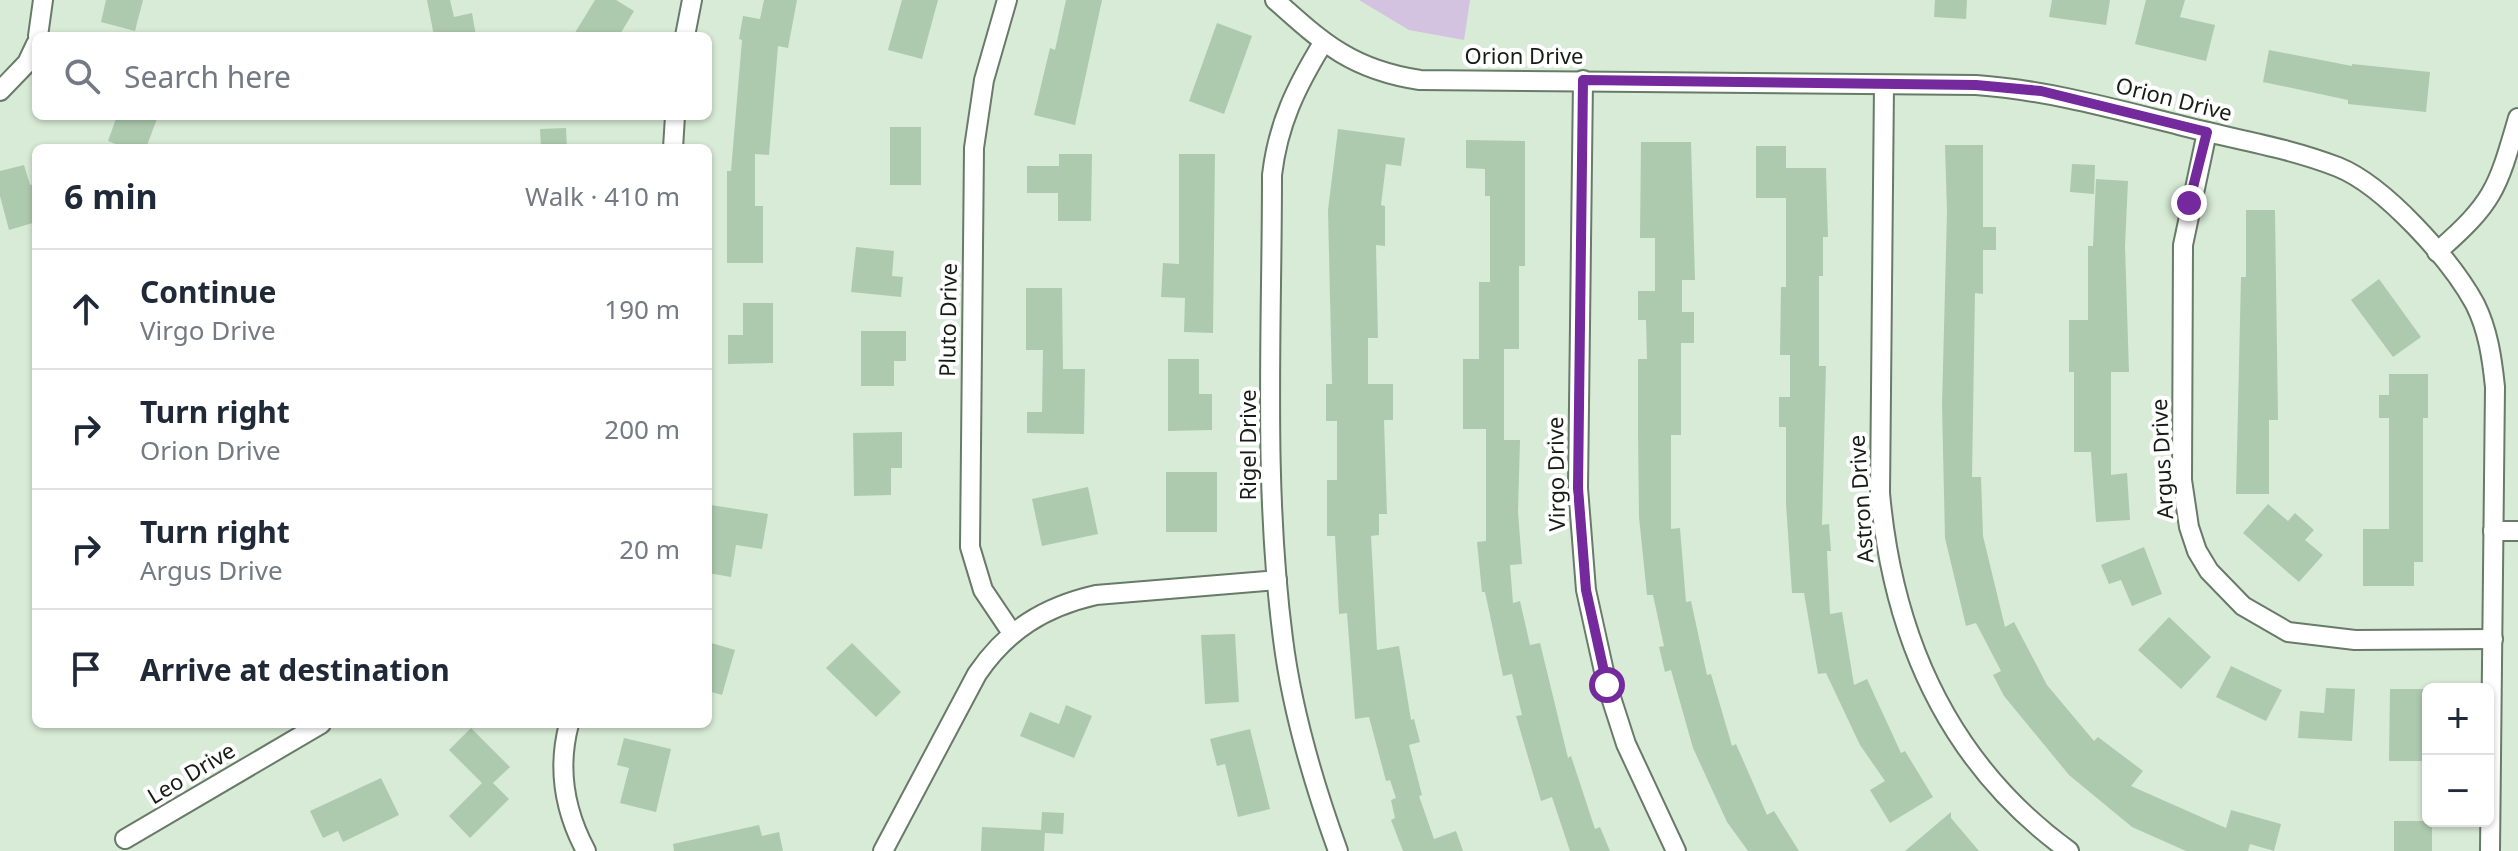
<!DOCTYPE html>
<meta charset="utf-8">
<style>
body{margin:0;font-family:"Noto Sans",sans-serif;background:#f6f6f7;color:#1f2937}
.controls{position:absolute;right:24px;bottom:24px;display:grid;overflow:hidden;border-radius:12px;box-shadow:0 2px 6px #0004}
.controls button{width:72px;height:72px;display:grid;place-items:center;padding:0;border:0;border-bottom:2px solid #e0e1e3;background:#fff;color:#1f2937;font:40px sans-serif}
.stop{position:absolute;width:24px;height:24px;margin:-18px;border:6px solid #742a9d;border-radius:50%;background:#fff}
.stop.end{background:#742a9d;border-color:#fff;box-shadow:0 2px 8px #0008}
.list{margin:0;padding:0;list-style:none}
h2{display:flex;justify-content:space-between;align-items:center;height:104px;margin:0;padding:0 32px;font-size:34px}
h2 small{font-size:26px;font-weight:400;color:#747a83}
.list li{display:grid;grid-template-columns:52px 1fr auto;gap:24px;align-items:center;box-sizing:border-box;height:120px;padding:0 32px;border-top:2px solid #e0e1e3}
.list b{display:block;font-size:30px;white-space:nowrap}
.list p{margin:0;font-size:26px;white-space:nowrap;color:#747a83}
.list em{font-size:26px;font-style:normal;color:#747a83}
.icon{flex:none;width:44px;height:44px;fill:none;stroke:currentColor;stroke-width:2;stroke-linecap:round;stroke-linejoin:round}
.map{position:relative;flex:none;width:2518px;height:851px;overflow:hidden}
.search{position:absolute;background:#fff;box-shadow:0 2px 6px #0004;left:32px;top:32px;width:680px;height:88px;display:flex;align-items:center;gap:20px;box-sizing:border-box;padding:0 28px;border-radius:12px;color:#747a83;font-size:30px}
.panel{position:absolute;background:#fff;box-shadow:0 2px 6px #0004;left:32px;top:144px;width:680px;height:584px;border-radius:12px}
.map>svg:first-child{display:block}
.green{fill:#d4c2e1}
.building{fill:#aecaae}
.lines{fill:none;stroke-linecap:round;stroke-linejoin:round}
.minor-casing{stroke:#687a68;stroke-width:22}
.minor{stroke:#fff;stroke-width:18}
.route{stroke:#742a9d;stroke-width:10}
.labels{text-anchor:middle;stroke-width:8;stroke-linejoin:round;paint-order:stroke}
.street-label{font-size:22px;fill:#161d16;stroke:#fff}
</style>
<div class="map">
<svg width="2518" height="851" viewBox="0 0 2518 851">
<rect width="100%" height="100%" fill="#d7ebd6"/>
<polygon class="green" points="1359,0 1470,0 1464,40 1409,30"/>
<g class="building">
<polygon points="106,0 143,0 135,31 101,22"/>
<polygon points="427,0 450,0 454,17 472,13 476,36 434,36"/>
<polygon points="595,0 616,0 634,11 619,36 573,36"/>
<polygon points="764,0 797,0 788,48 778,46 769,155 755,154 755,206 763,206 763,263 727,263 727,171 731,171 742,40 739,39 743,16 760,19"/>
<polygon points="902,0 938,0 922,59 888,50"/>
<polygon points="1066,0 1102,0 1075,125 1034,115 1050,48 1055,50"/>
<polygon points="1935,0 1967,0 1966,19 1934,17"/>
<polygon points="2052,0 2110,0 2106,25 2049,17"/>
<polygon points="2146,0 2185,0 2180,17 2215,25 2206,61 2135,44"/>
<polygon points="1217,23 1252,36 1224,114 1189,101"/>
<polygon points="2269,50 2352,66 2352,64 2430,72 2426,112 2348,104 2348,100 2263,82"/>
<polygon points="117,116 158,116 146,148 126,148 108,141"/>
<rect x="890" y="127" width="31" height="58"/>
<polygon points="566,128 567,148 541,148 540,129"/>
<polygon points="1338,129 1405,138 1401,166 1386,164 1381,205 1385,206 1385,246 1376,245 1378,338 1368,338 1368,384 1393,384 1393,420 1384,420 1387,514 1379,514 1379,535 1371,536 1377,650 1399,646 1411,720 1414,719 1420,742 1409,745 1422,795 1419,796 1434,839 1456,831 1463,851 1403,851 1391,820 1395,818 1391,800 1396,798 1390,780 1386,781 1369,717 1355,719 1347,613 1339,614 1335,536 1327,536 1327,480 1337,480 1337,421 1326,421 1326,384 1332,384 1328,210"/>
<polygon points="1466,140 1525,141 1525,266 1519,266 1519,349 1504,349 1504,440 1520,440 1518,512 1522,564 1510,565 1513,603 1520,601 1530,645 1540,643 1568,758 1571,756 1595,829 1600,827 1610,851 1570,851 1552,797 1541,801 1516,716 1522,715 1512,674 1503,676 1485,592 1482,592 1477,542 1486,541 1486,429 1463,429 1463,359 1479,359 1479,282 1490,282 1490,196 1485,196 1485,169 1466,168"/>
<polygon points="1641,142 1691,142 1695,280 1682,280 1682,312 1694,312 1694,343 1681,343 1681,435 1671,435 1671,529 1680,528 1686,602 1691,601 1707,675 1711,674 1732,746 1736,744 1767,815 1774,811 1799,851 1748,851 1727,822 1693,748 1671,670 1665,672 1659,647 1664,646 1653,595 1647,595 1639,517 1638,435 1638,359 1647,359 1646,320 1638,320 1638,291 1655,291 1655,238 1640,238"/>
<polygon points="1945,145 1983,145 1983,227 1996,227 1996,250 1983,250 1983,294 1975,293 1972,477 1981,477 1983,536 2005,627 2014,622 2047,685 2094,741 2098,737 2143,771 2131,786 2226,828 2231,810 2281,824 2274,851 2250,844 2248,851 2186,851 2132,827 2069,775 2004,696 1993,675 2001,671 1976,623 1966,626 1945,538 1942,406 1947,212"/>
<polygon points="1756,146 1786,146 1786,168 1826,168 1828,237 1823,237 1823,276 1819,276 1819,366 1826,366 1822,525 1829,524 1831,551 1827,551 1830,614 1842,612 1854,685 1867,679 1901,753 1905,751 1933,797 1890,823 1870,790 1885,781 1860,745 1826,673 1818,674 1804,593 1792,593 1786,504 1786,427 1779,427 1779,397 1790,397 1790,355 1780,355 1781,287 1786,287 1786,198 1756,198"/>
<polygon points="1059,154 1092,154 1091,221 1058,221 1058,193 1027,193 1027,166 1059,166"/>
<polygon points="1179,154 1215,154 1213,333 1184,332 1185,298 1161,297 1163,263 1179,264"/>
<polygon points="2072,164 2095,165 2094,194 2070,192"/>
<polygon points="24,165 30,185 36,183 36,222 9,230 0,196 0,171"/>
<polygon points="2096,179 2128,181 2125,246 2129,372 2111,372 2111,475 2127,473 2130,520 2096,522 2091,452 2074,452 2074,372 2069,372 2069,320 2088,320 2088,246 2093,246"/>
<polygon points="2246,210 2275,210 2278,420 2269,420 2269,494 2236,494 2241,277 2246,277"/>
<polygon points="856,247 894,251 892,276 903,277 901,297 851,292"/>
<polygon points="2379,279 2421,337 2393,357 2351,300"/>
<polygon points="1026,288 1062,288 1063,369 1085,369 1084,434 1027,433 1027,412 1042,412 1043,350 1026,350"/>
<polygon points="743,303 773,303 773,363 728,364 728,335 743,335"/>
<polygon points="861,331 906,331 906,361 894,361 894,386 861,386"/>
<polygon points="1168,359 1199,359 1199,394 1212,394 1212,430 1168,431"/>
<polygon points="2389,374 2428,374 2428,418 2423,418 2423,562 2414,562 2414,586 2363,586 2363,529 2389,529 2389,418 2379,418 2379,395 2389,395"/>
<polygon points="902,432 902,468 891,468 891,495 854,496 853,433"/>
<rect x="1166" y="472" width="51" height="60"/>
<polygon points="1088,487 1098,534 1042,546 1032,499"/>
<polygon points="2268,504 2288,521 2295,513 2314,530 2305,540 2323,555 2299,582 2243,533"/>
<polygon points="711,505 768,514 762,549 736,545 731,577 708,573"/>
<polygon points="2144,547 2162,594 2132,606 2121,580 2109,584 2101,565"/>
<polygon points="2169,617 2211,657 2181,689 2138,650"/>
<polygon points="1235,634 1239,702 1205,704 1201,635"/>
<polygon points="708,642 735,650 722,695 708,691"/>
<polygon points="852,643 901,692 876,717 826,668"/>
<polygon points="2231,666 2282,690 2266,721 2216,697"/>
<polygon points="2326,688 2355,689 2352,741 2298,738 2300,711 2324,713"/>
<polygon points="2390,689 2427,689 2425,761 2389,761"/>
<polygon points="1066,705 1092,716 1074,758 1020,736 1030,712 1059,724"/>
<polygon points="471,728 510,767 493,783 509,799 470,838 449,816 482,783 449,750"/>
<polygon points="1250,729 1270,809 1238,817 1225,764 1217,766 1210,739"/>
<polygon points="624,738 671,749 656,812 620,803 629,768 617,765"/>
<polygon points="381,778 399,815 343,842 338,831 323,838 310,811"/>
<polygon points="1042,812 1064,813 1063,834 1045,833 1044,851 981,851 982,827 1041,830"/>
<polygon points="1951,812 1951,818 1979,851 1905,851"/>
<rect x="2394" y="821" width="38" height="30"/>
<polygon points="759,825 762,836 779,832 783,851 674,851 673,844"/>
</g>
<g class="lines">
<defs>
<g id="minor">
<polyline points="1007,0 984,80 974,148 970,547 983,590 1012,633"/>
<path d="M1275 0C1324 44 1353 70 1420 80L1976 85C2046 90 2111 108 2179 125 2232 139 2287 147 2338 167 2385 186 2451 260 2475 304 2488 330 2492 358 2495 387L2490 851"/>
<polyline points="38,36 43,0"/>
<polyline points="685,36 692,0"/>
<path d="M1323 43C1296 87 1278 124 1272 175 1272 329 1263 486 1283 639 1292 711 1313 782 1338 851"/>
<polyline points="1583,80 1578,488 1586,590 1607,685 1626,744 1676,851"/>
<path d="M1884 85 1880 493C1893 638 1949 764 2069 851"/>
<polyline points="0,91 27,63 36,44"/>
<polyline points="2207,132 2183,245 2182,480 2189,527 2197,551 2209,571 2243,606 2288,632 2355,640 2493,639"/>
<polyline points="673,148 675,116"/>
<path d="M2437 252C2494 202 2497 190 2518 118"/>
<polyline points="2493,531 2518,531"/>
<path d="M569 724C557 769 564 810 586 851"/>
<polyline points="125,839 321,724"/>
<path d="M883 851 977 674C1007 630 1044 607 1096 595L1277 580"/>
</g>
</defs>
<use href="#minor" class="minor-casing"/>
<use href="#minor" class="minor"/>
</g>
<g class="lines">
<polyline class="route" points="1607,685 1586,590 1578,488 1583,80 1976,85 2041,91 2207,132 2189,203"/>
</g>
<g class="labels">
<g class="street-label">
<text x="1524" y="64">Orion Drive</text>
<text transform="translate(2174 99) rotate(14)" y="8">Orion Drive</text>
<text transform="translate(948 320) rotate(-89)" y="8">Pluto Drive</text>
<text transform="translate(1248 445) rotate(-90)" y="8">Rigel Drive</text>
<text transform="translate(2162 459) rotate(-93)" y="8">Argus Drive</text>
<text transform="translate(1556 474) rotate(-91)" y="8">Virgo Drive</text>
<text transform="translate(1861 499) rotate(-94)" y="8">Astron Drive</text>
<text transform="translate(191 773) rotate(-31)" y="8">Leo Drive</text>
</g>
</g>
</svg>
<div class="controls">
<button>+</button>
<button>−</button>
</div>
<div class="stop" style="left:1607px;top:685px"></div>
<div class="stop end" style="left:2189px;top:203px"></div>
<div class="search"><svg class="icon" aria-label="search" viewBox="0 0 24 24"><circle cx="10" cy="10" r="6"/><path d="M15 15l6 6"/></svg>Search here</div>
<section class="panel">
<h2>6 min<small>Walk · 410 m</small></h2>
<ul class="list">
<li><svg class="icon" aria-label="ahead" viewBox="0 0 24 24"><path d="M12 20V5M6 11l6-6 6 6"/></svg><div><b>Continue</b><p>Virgo Drive</p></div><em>190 m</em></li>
<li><svg class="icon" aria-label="right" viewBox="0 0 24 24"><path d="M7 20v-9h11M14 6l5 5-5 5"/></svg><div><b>Turn right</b><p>Orion Drive</p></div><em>200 m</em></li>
<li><svg class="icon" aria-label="right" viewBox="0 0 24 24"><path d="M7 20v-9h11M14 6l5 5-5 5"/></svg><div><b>Turn right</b><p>Argus Drive</p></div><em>20 m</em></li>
<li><svg class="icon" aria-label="arrive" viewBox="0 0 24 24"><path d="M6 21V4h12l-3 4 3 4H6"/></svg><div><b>Arrive at destination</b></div></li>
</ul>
</section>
</div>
